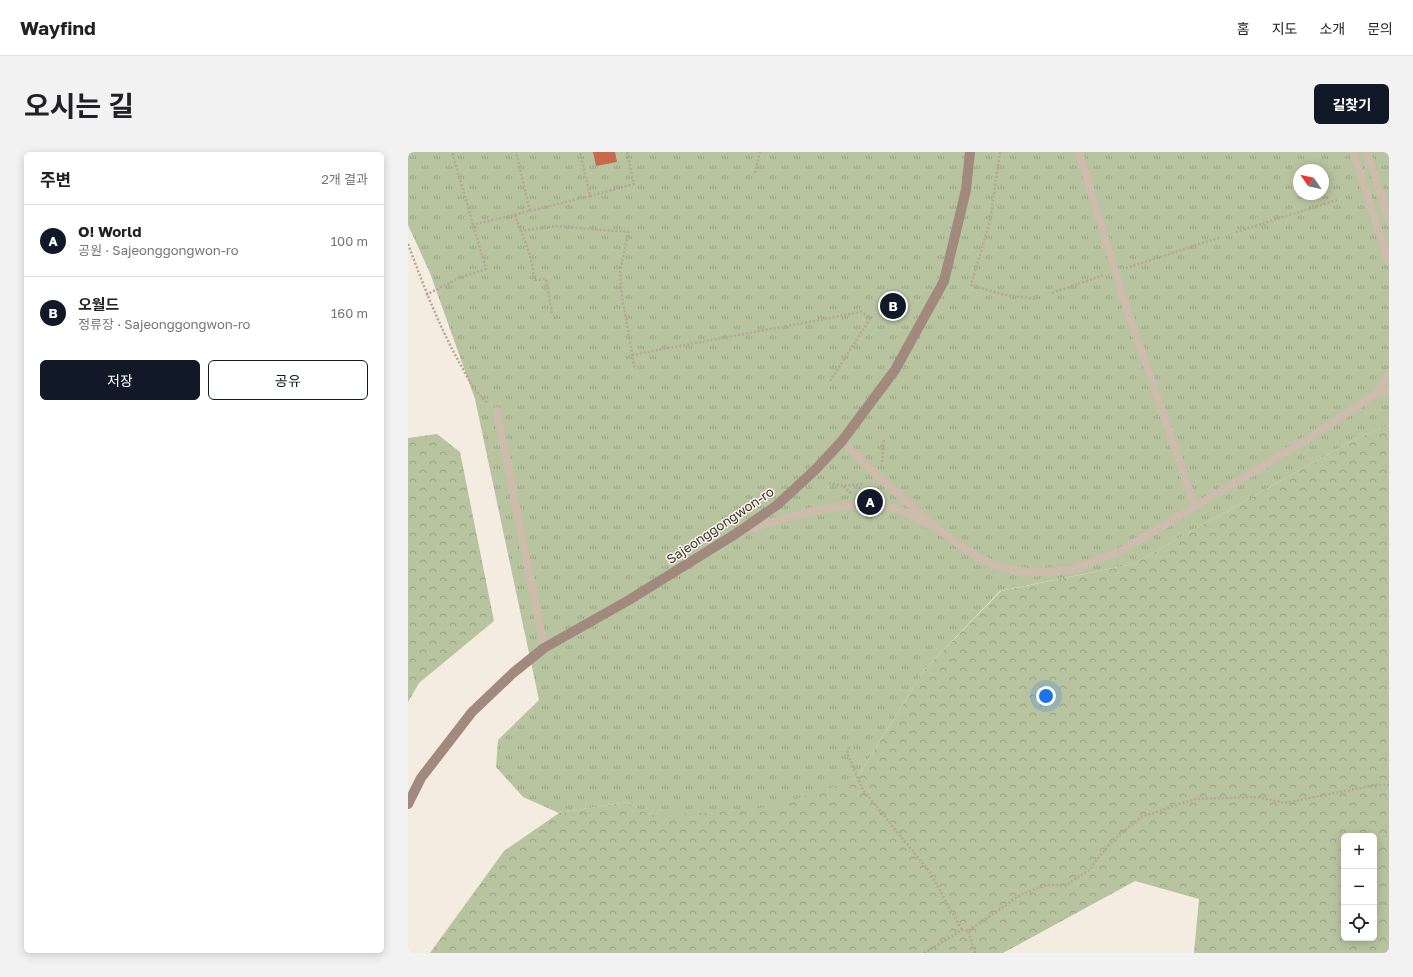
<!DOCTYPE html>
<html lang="ko">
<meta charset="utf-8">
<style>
body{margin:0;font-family:"Golos Text","Noto Sans KR",sans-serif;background:#f2f2f2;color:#202124}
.controls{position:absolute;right:12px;bottom:12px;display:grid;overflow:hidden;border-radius:6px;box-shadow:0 2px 10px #0003}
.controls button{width:36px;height:36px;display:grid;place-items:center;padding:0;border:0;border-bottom:1px solid #e0e0e0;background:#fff;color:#202124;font:20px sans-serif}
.compass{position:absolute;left:885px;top:12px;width:36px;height:36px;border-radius:50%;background:#fff;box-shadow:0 2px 10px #0003;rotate:304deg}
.you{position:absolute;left:638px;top:544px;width:14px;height:14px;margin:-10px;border:3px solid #fff;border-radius:50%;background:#1a73e8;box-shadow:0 0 0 6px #1a73e833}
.badge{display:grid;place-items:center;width:26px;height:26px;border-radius:50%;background:#111827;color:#fff;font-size:13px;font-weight:700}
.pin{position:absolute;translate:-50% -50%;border:2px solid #fff;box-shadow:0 1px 4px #0006}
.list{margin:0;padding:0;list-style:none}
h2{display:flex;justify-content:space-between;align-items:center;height:52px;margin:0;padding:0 16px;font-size:17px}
h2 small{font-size:13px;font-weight:400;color:#757577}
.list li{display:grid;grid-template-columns:26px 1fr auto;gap:12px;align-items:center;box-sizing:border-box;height:72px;padding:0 16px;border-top:1px solid #e0e0e0}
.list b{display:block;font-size:15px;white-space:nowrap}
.list p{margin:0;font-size:13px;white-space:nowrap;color:#757577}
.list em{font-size:13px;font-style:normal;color:#757577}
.actions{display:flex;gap:8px;padding:12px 16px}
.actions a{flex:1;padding:9px 0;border:1px solid #111827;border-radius:6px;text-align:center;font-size:14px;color:#111827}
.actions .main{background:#111827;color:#fff}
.icon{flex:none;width:22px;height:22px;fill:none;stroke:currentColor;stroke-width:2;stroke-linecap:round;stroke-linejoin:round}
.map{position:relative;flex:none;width:981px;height:801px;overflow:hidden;border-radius:6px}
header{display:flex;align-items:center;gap:24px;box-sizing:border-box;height:56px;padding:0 20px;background:#fff;border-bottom:1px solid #e0e0e0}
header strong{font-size:19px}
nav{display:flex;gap:22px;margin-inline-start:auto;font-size:14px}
.intro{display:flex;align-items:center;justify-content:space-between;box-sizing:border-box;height:96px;padding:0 24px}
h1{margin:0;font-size:28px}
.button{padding:10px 18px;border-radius:6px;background:#111827;color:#fff;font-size:14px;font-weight:700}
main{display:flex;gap:24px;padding:0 24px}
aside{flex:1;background:#fff;border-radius:6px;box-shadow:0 2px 10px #0003}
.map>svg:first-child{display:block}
.forest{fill:url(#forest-crowns);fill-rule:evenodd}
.park{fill:url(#park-tufts);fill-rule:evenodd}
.building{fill:#c8694b}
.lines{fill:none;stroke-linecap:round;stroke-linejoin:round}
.path{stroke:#b9a596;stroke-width:2.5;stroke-dasharray:2 2;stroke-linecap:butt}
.service{stroke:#cdbbac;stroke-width:8}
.secondary{stroke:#a18a7d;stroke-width:10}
.labels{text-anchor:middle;stroke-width:3;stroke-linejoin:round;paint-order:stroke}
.street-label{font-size:13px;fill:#3b302b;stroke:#fbf5ee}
</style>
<header>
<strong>Wayfind</strong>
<nav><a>홈</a><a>지도</a><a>소개</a><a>문의</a></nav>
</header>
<div class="intro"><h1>오시는 길</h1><a class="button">길찾기</a></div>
<main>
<aside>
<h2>주변<small>2개 결과</small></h2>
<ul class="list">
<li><span class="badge">A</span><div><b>O! World</b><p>공원 · Sajeonggongwon-ro</p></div><em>100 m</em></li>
<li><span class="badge">B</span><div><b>오월드</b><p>정류장 · Sajeonggongwon-ro</p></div><em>160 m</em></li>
</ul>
<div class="actions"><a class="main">저장</a><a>공유</a></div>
</aside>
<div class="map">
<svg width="981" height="801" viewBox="0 0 981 801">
<defs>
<pattern id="forest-crowns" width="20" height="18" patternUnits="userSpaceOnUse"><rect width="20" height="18" fill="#b8c4a0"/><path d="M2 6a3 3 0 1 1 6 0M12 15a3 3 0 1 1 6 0" fill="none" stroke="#97a083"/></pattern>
<pattern id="park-tufts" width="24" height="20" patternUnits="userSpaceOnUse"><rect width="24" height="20" fill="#b8c4a0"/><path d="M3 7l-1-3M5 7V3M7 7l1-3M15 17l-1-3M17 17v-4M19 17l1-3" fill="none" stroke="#97a083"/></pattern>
</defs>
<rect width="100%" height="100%" fill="#f4ebe1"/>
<g class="forest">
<path d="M981 273V801H786L791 747 727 729 595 801H22L96 699 151 661 219 650 245 665 448 627 517 517 593 439 725 412 947 287ZM936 684H966V786H936Z"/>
<polygon points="29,282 52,300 86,469 11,531 0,550 0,286"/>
</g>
<path class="park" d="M0 0H981V273L947 287 725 412 592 439 517 517 448 627 364 655 244 665 219 650 151 661 115 645 88 615 90 588 131 548 67 247 22 121 0 73ZM891 18H915V42H891Z"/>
<polygon class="building" points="185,0 207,0 209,10 188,14"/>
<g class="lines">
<g class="path">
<polyline points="592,0 582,69 563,133 596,143 629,147"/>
<polyline points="0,1 3,0"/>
<polyline points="347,21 352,0"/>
<polyline points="182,44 226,32 219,0"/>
<polyline points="122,59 182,44 172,0"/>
<polyline points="107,63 122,103 127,128 138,127 144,161"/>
<polyline points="64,73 122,59 108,0"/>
<polyline points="112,79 148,74 220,80 212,121 214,145 227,218"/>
<polyline points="828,80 929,48"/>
<path d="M0 92C16 135 32 177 55 217 62 230 68 242 80 251"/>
<polyline points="718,116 813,85"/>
<polyline points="644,141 696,123"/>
<polyline points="18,143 51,126 78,117 44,0"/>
<polyline points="224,203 453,160 462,167 422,229"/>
<polyline points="474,310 476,287"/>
<polyline points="421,331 435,334"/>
<polyline points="443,341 435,334 456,332"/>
<polyline points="441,595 439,601 455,638 521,719 554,778"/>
<polyline points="516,801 554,778 560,779"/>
<polyline points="567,801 560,779 614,742 639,733 658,733 681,718 704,689 733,665 787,647 849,645 877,651 967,633 981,633"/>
</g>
<g class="service">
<polyline points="671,0 714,142 787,355"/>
<polyline points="945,0 981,110"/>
<polyline points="959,0 981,68"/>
<polyline points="969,241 981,238"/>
<polyline points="89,259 136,496"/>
<polyline points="434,289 467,322 531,378 569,405 590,414 622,421 664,418 713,399 900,287 969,241 981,221"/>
<path d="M336 379C384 364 437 345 488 357 499 360 511 368 521 373"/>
</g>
<polyline class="secondary" points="0,652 13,626 64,560 105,521 136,496 221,448 329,381 369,353 407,318 434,289 487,218 536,129 558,38 562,0"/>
</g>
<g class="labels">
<g class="street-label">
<text transform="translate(312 373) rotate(-34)" y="5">Sajeonggongwon-ro</text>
</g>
</g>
</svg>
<div class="controls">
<button>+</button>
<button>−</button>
<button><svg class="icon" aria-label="locate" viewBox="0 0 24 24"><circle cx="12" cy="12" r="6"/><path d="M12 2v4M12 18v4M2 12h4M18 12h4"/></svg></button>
</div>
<svg class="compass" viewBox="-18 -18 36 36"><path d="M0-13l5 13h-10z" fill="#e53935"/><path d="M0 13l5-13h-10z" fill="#757577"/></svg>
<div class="you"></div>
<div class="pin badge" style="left:462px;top:350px">A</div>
<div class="pin badge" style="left:485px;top:154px">B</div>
</div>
</main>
